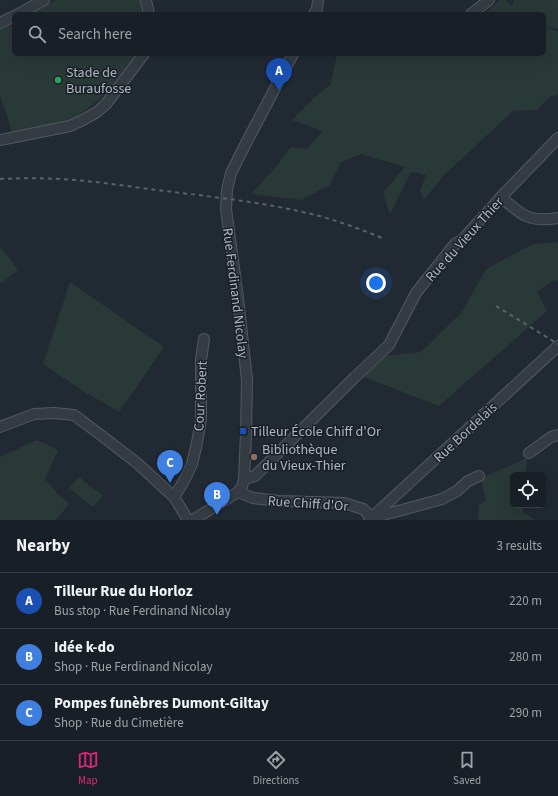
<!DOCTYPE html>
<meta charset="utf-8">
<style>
body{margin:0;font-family:"Source Sans 3",sans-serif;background:#262c32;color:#f1f3f6}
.controls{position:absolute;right:12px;bottom:12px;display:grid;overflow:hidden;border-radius:6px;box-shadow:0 4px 16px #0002}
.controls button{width:36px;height:36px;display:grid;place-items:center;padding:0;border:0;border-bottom:1px solid #373d43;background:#191f26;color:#f1f3f6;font:20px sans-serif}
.you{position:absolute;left:376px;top:283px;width:14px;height:14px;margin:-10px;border:3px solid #fff;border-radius:50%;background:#1a73e8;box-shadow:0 0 0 6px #1a73e833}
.badge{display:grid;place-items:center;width:26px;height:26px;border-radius:50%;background:#db2777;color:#fff;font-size:13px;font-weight:700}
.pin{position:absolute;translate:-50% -33px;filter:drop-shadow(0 1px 2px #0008)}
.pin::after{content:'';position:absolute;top:21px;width:14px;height:12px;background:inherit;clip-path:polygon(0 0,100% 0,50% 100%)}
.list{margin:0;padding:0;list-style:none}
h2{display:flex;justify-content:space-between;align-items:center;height:52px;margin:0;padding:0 16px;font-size:17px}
h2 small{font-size:13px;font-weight:400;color:#9fa2a7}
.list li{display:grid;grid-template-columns:26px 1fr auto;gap:12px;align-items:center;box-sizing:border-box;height:56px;padding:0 16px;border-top:1px solid #373d43}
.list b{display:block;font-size:15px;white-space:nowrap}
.list p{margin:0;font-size:13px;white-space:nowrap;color:#9fa2a7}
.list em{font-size:13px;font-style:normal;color:#9fa2a7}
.icon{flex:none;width:22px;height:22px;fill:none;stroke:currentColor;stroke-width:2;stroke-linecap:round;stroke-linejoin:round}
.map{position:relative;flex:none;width:558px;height:520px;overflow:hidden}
.search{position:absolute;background:#191f26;box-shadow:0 4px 16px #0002;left:12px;right:12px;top:12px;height:44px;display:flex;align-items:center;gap:10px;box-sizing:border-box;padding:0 14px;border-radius:6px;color:#9fa2a7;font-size:15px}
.sheet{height:220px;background:#191f26}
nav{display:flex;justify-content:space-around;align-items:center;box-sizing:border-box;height:56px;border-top:1px solid #373d43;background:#191f26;font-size:11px;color:#9fa2a7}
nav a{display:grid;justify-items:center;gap:2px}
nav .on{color:#db2777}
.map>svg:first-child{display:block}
.green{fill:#293938}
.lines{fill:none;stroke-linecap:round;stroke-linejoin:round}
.minor-casing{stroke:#525961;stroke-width:12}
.minor{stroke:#343b43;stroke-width:10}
.rail{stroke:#5a626d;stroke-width:2;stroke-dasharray:4 4;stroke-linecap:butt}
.leisure-dot{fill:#2e9e5b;stroke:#1a2027;stroke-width:1.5}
.transit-dot{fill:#1a4fb4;stroke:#1a2027;stroke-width:1.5}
.education-dot{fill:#8d6e63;stroke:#1a2027;stroke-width:1.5}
.labels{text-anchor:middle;stroke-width:3;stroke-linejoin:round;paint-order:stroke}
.poi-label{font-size:14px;fill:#aeb6c0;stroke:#1a2027;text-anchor:start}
.street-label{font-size:14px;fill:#aeb6c0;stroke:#1a2027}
</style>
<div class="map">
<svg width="558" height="520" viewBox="0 0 558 520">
<rect width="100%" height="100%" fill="#212932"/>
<g class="green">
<polygon points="56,0 140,0 143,14 30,14"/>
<polygon points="500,0 505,0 512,6 514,0 558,0 558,29 544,26 544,14 484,14"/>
<polygon points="14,22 14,54 137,54 110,88 97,101 78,116 71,120 53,124 12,133 6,112 0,97 0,28 5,27"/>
<polygon points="544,27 558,31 558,95 550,97 537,110 513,111 442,177 424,200 420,191 426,175 411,172 390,214 383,193 405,167 361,154 341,162 330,185 301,200 251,194 276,167 291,147 307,149 323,131 292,120 314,98 331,84 337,54 544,54"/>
<polygon points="558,242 558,281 554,280 537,292 547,311 439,406 359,375 382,356 421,352 462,312 486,269 533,244"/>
<polygon points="0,246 18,270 0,284"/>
<polygon points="70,282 164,347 119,412 88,394 43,364"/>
<polygon points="37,440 58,450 45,479 56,492 69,504 56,520 0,520 0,457"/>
<polygon points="527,458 526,475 513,475 513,505 523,505 523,512 535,520 478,520 479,505 486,500 481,478"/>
<polygon points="79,477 103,496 93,507 69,488"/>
</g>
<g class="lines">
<defs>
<g id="minor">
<polyline points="146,0 149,14"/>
<polyline points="18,14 44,0"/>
<polyline points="314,14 317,9 318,0"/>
<polyline points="471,14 489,0"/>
<polyline points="0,23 14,16"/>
<polyline points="0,140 70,126 83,120 97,112 106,104 144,54"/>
<path d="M501 197C521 215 530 223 558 218"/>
<polyline points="0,427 34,414 54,413 74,415 102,436 137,463 174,497 188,520"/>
<polyline points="529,453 551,437 558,435"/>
<polyline points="244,479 255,476 354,378 389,345 416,293 450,250 456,243 462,240 501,197 558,138"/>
<polyline points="238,492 253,498 279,501 344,503 363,509 374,520"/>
<polyline points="174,497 184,481 192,464 197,443 201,419 201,360 204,339"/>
<polyline points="374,517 402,510 442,499 457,491 468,481 479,476"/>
<polyline points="193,520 238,492 242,487 244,479 246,434 247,380 238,298 226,209 227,190 231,173 244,147 293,54"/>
<polyline points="369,520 558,346"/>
</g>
</defs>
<use href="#minor" class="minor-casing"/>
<use href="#minor" class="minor"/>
<g class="rail">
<path d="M0 179C20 178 40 178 61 179 96 181 131 187 166 191 213 197 261 202 307 213 333 219 358 228 382 238"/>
<polyline points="496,306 558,344"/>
</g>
</g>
<circle class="leisure-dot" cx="58" cy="80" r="4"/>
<rect class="transit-dot" x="239" y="427" width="8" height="8" rx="2"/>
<circle class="education-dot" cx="254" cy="457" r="4"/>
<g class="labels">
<g class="poi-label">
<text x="66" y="77">Stade de<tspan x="66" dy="16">Buraufosse</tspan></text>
<text x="251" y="436">Tilleur École Chiff d'Or</text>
<text x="262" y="454">Bibliothèque<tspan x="262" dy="16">du Vieux-Thier</tspan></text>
</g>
<g class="street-label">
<text transform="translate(464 239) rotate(-48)" y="5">Rue du Vieux Thier</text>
<text transform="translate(236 293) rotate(83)" y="5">Rue Ferdinand Nicolay</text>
<text transform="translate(200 396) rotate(-87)" y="5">Cour Robert</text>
<text transform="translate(465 432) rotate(-43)" y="5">Rue Bordelais</text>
<text transform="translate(308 503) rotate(4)" y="5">Rue Chiff d'Or</text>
</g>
</g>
</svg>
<div class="controls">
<button><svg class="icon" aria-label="locate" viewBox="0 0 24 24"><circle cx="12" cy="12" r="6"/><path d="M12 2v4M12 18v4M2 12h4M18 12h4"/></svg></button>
</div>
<div class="you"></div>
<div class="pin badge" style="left:279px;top:91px;background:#1a4fb4">A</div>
<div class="pin badge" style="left:217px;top:515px;background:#3f7fe0">B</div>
<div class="pin badge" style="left:170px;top:483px;background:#3f7fe0">C</div>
<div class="search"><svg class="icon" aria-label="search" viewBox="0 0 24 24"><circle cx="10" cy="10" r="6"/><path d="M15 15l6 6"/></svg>Search here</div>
</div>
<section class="sheet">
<h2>Nearby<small>3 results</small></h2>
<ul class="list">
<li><span class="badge" style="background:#1a4fb4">A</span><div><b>Tilleur Rue du Horloz</b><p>Bus stop · Rue Ferdinand Nicolay</p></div><em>220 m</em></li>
<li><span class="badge" style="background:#3f7fe0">B</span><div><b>Idée k-do</b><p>Shop · Rue Ferdinand Nicolay</p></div><em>280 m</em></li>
<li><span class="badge" style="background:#3f7fe0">C</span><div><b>Pompes funèbres Dumont-Giltay</b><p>Shop · Rue du Cimetière</p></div><em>290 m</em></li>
</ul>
</section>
<nav>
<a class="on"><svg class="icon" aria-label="map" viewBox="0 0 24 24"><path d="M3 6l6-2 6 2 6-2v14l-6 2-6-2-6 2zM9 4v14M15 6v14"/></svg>Map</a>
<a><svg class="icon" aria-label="directions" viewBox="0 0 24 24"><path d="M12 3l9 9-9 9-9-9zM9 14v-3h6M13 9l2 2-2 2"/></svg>Directions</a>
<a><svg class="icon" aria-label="saved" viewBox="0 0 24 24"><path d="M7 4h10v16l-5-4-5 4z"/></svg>Saved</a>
</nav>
